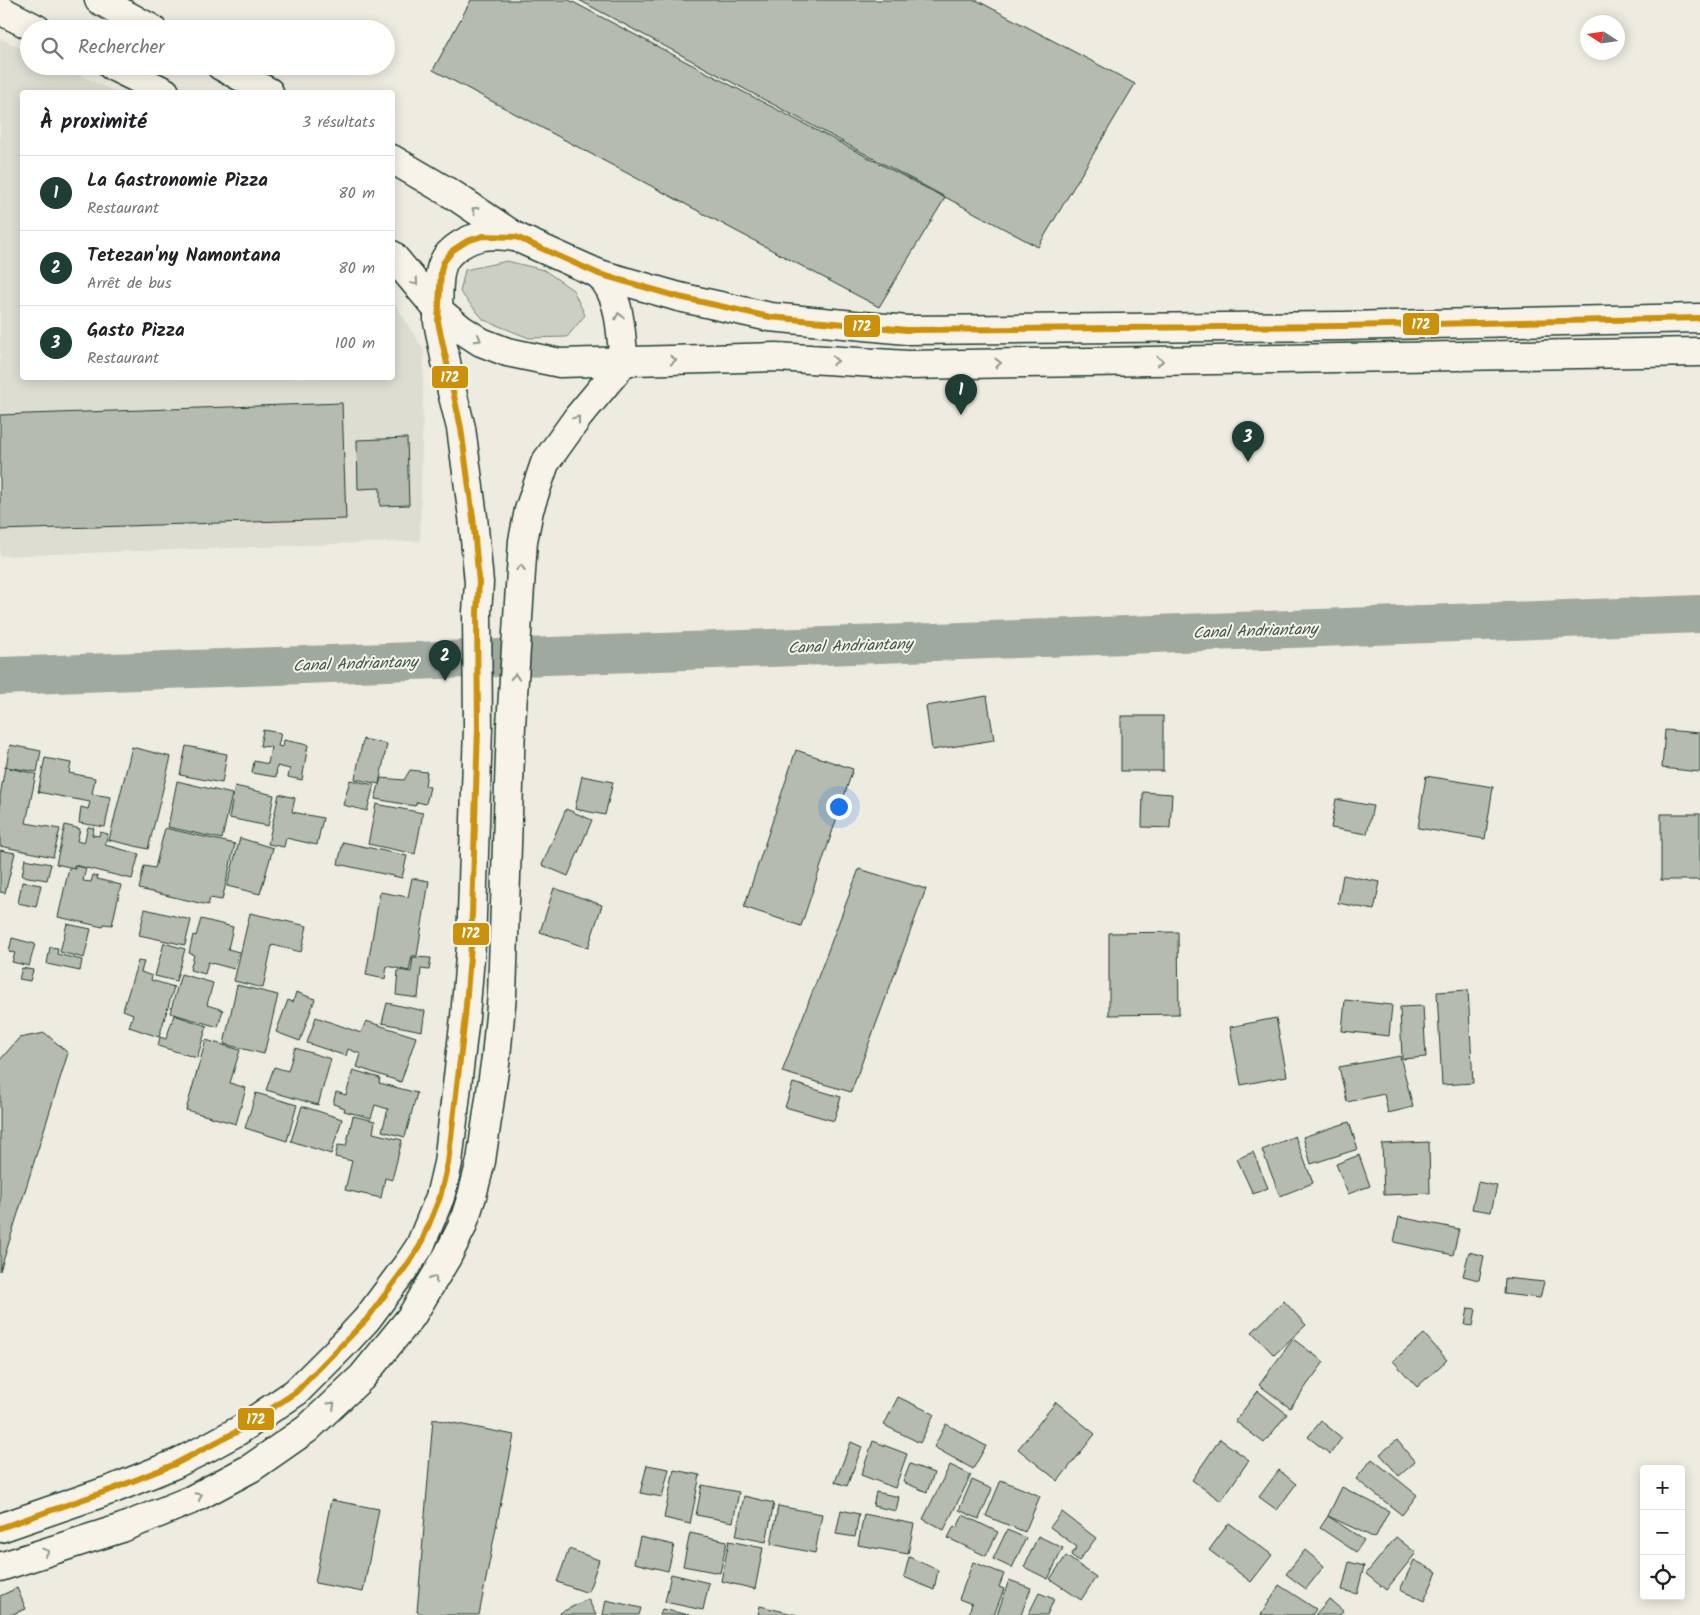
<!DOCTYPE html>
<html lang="fr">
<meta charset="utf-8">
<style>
body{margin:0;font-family:Kalam,sans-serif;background:#f6f6f6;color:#202124}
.controls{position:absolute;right:15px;bottom:15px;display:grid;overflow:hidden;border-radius:5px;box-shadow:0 2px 12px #0003}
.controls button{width:45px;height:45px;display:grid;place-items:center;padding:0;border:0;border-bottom:1px solid #e0e0e0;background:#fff;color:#202124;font:25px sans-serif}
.compass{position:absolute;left:1580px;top:15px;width:45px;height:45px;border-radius:50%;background:#fff;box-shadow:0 2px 12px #0003;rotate:282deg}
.you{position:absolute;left:838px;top:806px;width:18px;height:18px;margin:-12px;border:4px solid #fff;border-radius:50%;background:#1a73e8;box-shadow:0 0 0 8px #1a73e833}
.badge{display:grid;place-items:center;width:32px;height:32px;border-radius:50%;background:#1f3d34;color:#fff;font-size:16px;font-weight:700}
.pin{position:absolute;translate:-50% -41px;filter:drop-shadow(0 1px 2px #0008)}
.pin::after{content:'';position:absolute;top:26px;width:18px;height:15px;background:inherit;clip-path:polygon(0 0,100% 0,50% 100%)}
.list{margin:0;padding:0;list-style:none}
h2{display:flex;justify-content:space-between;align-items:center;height:65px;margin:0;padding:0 20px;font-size:21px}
h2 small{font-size:16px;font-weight:400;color:#757577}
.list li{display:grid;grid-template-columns:32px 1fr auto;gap:15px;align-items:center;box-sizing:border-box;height:75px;padding:0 20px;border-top:1px solid #e0e0e0}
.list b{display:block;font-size:19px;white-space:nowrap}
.list p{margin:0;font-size:16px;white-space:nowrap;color:#757577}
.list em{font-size:16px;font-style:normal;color:#757577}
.icon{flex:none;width:28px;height:28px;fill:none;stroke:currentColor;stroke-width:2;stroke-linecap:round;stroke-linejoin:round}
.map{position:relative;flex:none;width:1700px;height:1615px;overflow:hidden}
.search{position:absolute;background:#fff;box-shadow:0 2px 12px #0003;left:20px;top:20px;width:375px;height:55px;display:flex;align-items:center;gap:12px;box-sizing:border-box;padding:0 18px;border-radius:28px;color:#757577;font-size:19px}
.panel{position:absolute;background:#fff;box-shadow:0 2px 12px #0003;left:20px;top:90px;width:375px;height:290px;border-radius:5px}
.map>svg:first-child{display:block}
.built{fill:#ddddd2}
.green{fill:#cccfc4;stroke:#76867c}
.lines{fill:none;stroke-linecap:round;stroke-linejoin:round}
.canal{stroke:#9fa99f;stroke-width:38}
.building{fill:#b5bbb0;stroke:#1f3d34}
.secondary-casing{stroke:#1f3d34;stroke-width:31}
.primary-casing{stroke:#1f3d34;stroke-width:31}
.secondary{stroke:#f7f3e8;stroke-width:28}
.primary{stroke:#f7f3e8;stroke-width:28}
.bus-1-casing{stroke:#f7f3e8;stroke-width:10}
.bus-1{stroke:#cc910a;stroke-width:6}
.oneway{stroke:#8b988e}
.labels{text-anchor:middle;stroke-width:4;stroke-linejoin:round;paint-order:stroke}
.water-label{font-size:16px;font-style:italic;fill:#3f584f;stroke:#f7f3e8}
.line-badge{stroke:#f7f3e8;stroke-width:2}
.badge-label{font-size:14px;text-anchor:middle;font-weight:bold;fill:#fff}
</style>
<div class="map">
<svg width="1700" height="1615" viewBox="0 0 1700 1615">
<rect width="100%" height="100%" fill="#eeece1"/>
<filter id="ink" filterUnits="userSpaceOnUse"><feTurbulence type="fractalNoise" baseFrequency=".02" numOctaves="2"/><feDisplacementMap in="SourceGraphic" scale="10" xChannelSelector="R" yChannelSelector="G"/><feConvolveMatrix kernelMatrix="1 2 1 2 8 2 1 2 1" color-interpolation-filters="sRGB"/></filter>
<g filter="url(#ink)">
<polygon class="built" points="0,38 29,52 29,66 60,66 116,92 22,92 22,378 392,378 393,301 424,350 420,541 0,556"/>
<polygon class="green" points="507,261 544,270 573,290 585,315 567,337 529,338 484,320 460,292 465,270"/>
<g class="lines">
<polyline class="canal" points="0,676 1700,614"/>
</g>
<g class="building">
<polygon points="471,0 569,0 945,198 879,307 433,70"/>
<polygon points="579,0 976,0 1135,84 1038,247"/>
<polygon points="342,403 346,519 0,530 0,415"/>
<polygon points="407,438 409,505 380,506 380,488 358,489 357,440"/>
<polygon points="987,696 994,740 932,750 926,706"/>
<rect x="1121" y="716" width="42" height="55"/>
<polygon points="263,730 281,733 278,746 283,747 284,740 308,745 302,780 288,777 290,769 277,766 276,777 252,773 254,761 268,764 271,747 260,746"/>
<polygon points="1665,730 1700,733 1700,772 1662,768"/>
<polygon points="363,739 387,744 379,784 355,779"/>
<polygon points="10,745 41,751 37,772 6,767"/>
<polygon points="186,746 227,754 222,783 180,775"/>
<polygon points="132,747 171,757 148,849 109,840"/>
<polygon points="796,750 853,769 801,926 744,907"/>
<polygon points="45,758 71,763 69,773 95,778 92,794 111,797 105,827 79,823 81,807 88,809 90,802 38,792"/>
<polygon points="5,767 36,774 26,823 60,829 53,857 0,846 0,796"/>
<polygon points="410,770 427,772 425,786 430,787 426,804 417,802 415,806 375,799 381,778 404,780"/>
<polygon points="582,776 613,782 605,815 575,809"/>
<polygon points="1426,776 1493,787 1485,839 1418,828"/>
<polygon points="350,780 374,785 367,811 343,805"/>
<polygon points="177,781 232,794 222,839 168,827"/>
<polygon points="235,786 274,795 268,826 229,818"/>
<polygon points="1143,792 1172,794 1170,828 1142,827"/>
<polygon points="279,794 295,798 292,812 323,818 317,845 286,838 284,847 268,844"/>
<polygon points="1336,799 1373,806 1367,834 1331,828"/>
<polygon points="376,804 423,813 415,854 368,844"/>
<polygon points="566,809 592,820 568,876 542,865"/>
<rect x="1661" y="814" width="39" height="66"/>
<polygon points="65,825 80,829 77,841 84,843 88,827 94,828 92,835 99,836 100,832 108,834 105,845 139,854 132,879 74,865 74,868 56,864"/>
<polygon points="165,828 235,844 222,900 210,898 208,905 139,889 144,866 155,868"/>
<polygon points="240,838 273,848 260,894 227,886"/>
<polygon points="343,842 407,856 402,878 338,864"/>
<polygon points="0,850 15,853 5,893 0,892"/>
<polygon points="25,859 51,864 47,880 22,876"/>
<polygon points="75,866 86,868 83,881 91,882 93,875 98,877 97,879 121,885 112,925 104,924 103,927 58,917 69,868 75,869"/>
<polygon points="859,869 926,889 851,1092 782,1072"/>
<polygon points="1343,875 1380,882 1374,910 1338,903"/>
<polygon points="412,878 429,881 417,956 412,956 409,971 387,966 385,979 366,975 380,892 408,897"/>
<polygon points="22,882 41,885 36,907 18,903"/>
<polygon points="554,888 602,905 588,948 540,932"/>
<polygon points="145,909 191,920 185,945 139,935"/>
<polygon points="250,913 307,926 301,952 272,945 263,988 234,981"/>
<polygon points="201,919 233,927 228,949 239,952 234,969 208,962 205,974 190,970 194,955 189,953 193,935 196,936"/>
<polygon points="67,924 91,929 84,958 60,952"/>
<polygon points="1178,932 1179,1014 1109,1015 1109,933"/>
<polygon points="12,938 35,944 29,966 12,962 15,953 9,952"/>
<polygon points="164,943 185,949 176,981 155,976"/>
<polygon points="50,947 58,948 57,954 82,960 80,971 47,964"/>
<polygon points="413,957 431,958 429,970 421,969 418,998 396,995 398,970 411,972"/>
<polygon points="138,961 144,962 141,972 152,976 151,980 174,987 159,1037 129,1027 133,1014 123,1010"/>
<polygon points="22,968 33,970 30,981 19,979"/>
<polygon points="181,974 213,983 207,1005 223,1010 218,1027 170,1013"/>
<polygon points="237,985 278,995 264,1054 224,1044"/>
<polygon points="1468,990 1473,1083 1442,1085 1437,992"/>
<polygon points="296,992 315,999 300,1041 276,1032 288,1000 293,1002"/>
<polygon points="1345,1000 1392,1005 1389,1036 1342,1031"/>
<polygon points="387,1003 425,1011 422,1031 382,1023"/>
<polygon points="1423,1006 1426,1057 1402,1059 1400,1007"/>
<polygon points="174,1015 207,1026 197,1058 158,1046 160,1037 166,1039"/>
<polygon points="316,1017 361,1033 366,1021 416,1037 401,1082 357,1067 361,1054 348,1049 346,1056 307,1043"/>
<polygon points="1276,1018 1287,1076 1241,1085 1230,1027"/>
<polygon points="45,1033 68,1053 0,1271 0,1060 19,1038"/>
<polygon points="206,1040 240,1050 230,1083 246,1088 236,1124 186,1110"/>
<polygon points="295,1048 331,1059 318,1105 266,1090 274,1067 288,1071"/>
<polygon points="1400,1056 1413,1107 1388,1113 1384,1094 1347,1102 1339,1067"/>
<polygon points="353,1070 380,1078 379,1083 417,1093 405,1137 382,1131 388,1109 375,1105 371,1118 344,1111 345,1108 333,1104 336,1092 346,1095"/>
<polygon points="793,1083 841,1097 834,1121 785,1107"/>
<polygon points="256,1093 297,1105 287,1141 245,1128"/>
<polygon points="302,1106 342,1119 331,1154 291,1141"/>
<polygon points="353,1116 375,1121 373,1133 402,1140 392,1180 385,1178 381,1198 345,1190 352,1161 335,1157 338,1145 346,1146"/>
<polygon points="1349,1122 1358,1149 1311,1164 1303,1137"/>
<polygon points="1295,1136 1313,1183 1280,1196 1262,1150"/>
<polygon points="1429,1142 1430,1193 1384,1195 1382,1144"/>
<polygon points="1253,1152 1268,1188 1253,1194 1237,1159"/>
<polygon points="1359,1155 1370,1186 1348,1194 1336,1164"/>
<polygon points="1478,1182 1497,1186 1491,1212 1472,1209"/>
<polygon points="1399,1217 1459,1229 1453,1255 1394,1242"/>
<polygon points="1469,1252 1484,1256 1479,1280 1463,1276"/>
<polygon points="1505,1278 1544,1282 1540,1298 1504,1294"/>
<polygon points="1284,1301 1306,1325 1274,1355 1252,1332"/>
<polygon points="1468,1308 1476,1309 1473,1326 1465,1325"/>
<polygon points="1424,1334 1447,1360 1417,1387 1393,1361"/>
<polygon points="1293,1339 1324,1362 1290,1408 1259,1385"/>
<polygon points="1258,1391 1287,1414 1264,1443 1235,1421"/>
<polygon points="898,1397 934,1414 920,1443 884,1425"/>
<polygon points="1056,1402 1095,1434 1058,1481 1018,1449"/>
<polygon points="433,1419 514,1435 479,1615 425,1615 417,1612"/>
<polygon points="1321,1421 1342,1438 1330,1454 1308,1437"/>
<polygon points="946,1424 986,1446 973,1469 934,1447"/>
<polygon points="1220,1439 1249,1460 1221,1501 1192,1480"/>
<polygon points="1397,1440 1415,1462 1399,1476 1380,1454"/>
<polygon points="873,1441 907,1454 895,1488 861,1475"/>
<polygon points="851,1442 862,1447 847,1486 835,1482"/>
<polygon points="1372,1459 1417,1495 1402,1515 1356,1479"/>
<polygon points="910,1464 934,1473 927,1492 903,1482"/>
<polygon points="647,1465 669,1469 662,1497 640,1493"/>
<polygon points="950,1465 971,1475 944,1530 923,1519"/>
<polygon points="674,1470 700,1475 690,1524 664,1518"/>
<polygon points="1279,1470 1296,1484 1277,1510 1259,1497"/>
<polygon points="972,1480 992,1489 979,1519 959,1510"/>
<polygon points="1001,1480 1040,1496 1025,1532 986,1516"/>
<polygon points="702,1485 739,1492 733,1522 696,1515"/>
<polygon points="1342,1487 1389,1511 1375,1538 1328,1516"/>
<polygon points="876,1492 899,1497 896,1511 873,1506"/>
<polygon points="744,1496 774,1503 766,1542 736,1536"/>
<polygon points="331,1500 379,1509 363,1592 315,1583"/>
<polygon points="778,1506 822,1514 815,1553 771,1544"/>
<polygon points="841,1510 859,1514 855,1537 836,1534"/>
<polygon points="1062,1512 1096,1538 1079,1561 1071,1555 1077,1547 1050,1527"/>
<polygon points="864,1514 914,1524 908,1554 858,1545"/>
<polygon points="963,1515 998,1532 986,1556 948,1538 954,1526 957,1528"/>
<polygon points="1328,1516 1364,1540 1356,1552 1320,1528"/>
<polygon points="1229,1523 1272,1555 1251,1582 1209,1550"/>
<polygon points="1007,1530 1026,1538 1012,1568 993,1559"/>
<polygon points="690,1533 727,1541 720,1573 683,1566"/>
<polygon points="1038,1536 1063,1548 1048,1579 1024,1567"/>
<polygon points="640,1537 674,1545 668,1571 634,1563"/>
<polygon points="1396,1537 1416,1553 1386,1590 1366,1574"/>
<polygon points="729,1541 763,1548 755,1589 721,1581"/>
<polygon points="569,1549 599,1560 588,1593 557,1582"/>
<polygon points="1305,1550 1324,1566 1306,1589 1286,1574"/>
<polygon points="1066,1556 1096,1577 1081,1600 1050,1579"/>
<polygon points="909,1557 938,1570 934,1590 904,1577"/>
<polygon points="1414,1560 1437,1572 1424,1601 1400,1590"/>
<polygon points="973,1562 1004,1574 999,1587 1004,1589 994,1615 968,1615 972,1604 959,1599"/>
<polygon points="1349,1562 1364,1566 1357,1594 1342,1590"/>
<polygon points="671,1574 709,1583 703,1610 665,1602"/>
<polygon points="1009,1580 1031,1588 1021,1615 997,1615"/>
<polygon points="1279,1585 1316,1609 1312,1615 1261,1615"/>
<polygon points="17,1588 26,1609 10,1615 0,1615 0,1596"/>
<polygon points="1039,1593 1054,1599 1047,1615 1028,1615"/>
<polygon points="588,1599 596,1615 561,1615 560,1613"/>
<polygon points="1329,1599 1343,1611 1340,1615 1315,1615"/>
<polygon points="606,1600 641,1608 639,1615 603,1615"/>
<polygon points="760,1606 797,1615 758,1615"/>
<polygon points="662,1609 689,1615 660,1615"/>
</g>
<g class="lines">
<defs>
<g id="secondary">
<polyline points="0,1528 113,1489 175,1464 207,1448 238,1431 296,1392 342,1346 367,1319 410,1261 420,1246 440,1197 448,1163 465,1017 471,945 478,728 477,612 479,583 473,517 461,428 452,392 438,322 438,310"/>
<polyline points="0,1567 122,1528 191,1500 251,1468 307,1429 362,1377 411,1317 447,1257 462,1227 472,1196 481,1161 496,1057 502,995 511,725 523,541 529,510 545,463 578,417 624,362"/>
</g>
<g id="primary">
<polyline points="99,0 152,29"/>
<polyline points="0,10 37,29"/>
<polyline points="112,66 165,92"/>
<polyline points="221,66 269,92"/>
<polyline points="392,159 455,196 516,237 599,274 679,297 770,317 907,330 1343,326 1700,318"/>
<polyline points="392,255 438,310 461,329 481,342 507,352 560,363 776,357 908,365 1700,352"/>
<path d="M599 274C622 298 620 331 624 362"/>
<path d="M438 310C439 296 437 277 443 263 449 249 469 238 484 236 494 234 505 236 516 237"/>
</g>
</defs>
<use href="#secondary" class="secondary-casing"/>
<use href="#primary" class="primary-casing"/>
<use href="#secondary" class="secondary"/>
<use href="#primary" class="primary"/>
<defs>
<polyline id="bus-1" points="0,1528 113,1489 175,1464 238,1431 296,1392 367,1319 410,1261 420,1246 440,1197 448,1163 465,1017 471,945 478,728 477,612 479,583 473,517 461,428 438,322 441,271 443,263 453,250 467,241 483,236 516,237 599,274 679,297 770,317 907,330 1343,326 1700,318"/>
</defs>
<use href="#bus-1" class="bus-1-casing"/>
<use href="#bus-1" class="bus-1"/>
</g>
<defs><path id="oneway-chevron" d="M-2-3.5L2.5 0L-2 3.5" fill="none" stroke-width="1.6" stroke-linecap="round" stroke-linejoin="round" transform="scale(1.25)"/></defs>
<g class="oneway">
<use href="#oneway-chevron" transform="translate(475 210) rotate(-146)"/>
<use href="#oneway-chevron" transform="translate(415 282) rotate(50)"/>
<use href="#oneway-chevron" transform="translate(619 316) rotate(-101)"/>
<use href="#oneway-chevron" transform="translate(478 339) rotate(30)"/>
<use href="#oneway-chevron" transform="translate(673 360) rotate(-3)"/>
<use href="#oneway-chevron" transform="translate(835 361) rotate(3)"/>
<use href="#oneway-chevron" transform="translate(1160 361) rotate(-1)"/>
<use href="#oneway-chevron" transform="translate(998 363) rotate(-1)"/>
<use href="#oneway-chevron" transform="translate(577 419) rotate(-53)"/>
<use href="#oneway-chevron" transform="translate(521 568) rotate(-86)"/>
<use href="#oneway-chevron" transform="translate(515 677) rotate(-86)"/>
<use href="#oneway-chevron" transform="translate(434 1279) rotate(-59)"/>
<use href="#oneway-chevron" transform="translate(332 1405) rotate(-43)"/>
<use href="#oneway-chevron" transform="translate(199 1496) rotate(-28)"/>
<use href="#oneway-chevron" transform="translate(46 1552) rotate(-18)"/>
</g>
</g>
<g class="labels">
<g class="water-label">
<text transform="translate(1255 630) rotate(-2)" y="6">Canal Andriantany</text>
<text transform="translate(850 645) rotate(-2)" y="6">Canal Andriantany</text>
<text transform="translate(355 663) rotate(-2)" y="6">Canal Andriantany</text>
</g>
</g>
<g class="line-badge">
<rect x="1402" y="312" width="38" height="24" rx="5" fill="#cc910a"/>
<rect x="843" y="314" width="38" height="24" rx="5" fill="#cc910a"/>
<rect x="431" y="365" width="38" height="24" rx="5" fill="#cc910a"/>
<rect x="452" y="922" width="38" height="24" rx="5" fill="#cc910a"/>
<rect x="237" y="1407" width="38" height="24" rx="5" fill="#cc910a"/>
</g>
<g class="badge-label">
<text x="1421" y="329">172</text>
<text x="862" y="331">172</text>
<text x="450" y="382">172</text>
<text x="471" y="938">172</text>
<text x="256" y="1424">172</text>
</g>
</svg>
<div class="controls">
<button>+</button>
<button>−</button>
<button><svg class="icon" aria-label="locate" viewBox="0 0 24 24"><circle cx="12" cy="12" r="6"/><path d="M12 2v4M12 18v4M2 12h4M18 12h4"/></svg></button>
</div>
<svg class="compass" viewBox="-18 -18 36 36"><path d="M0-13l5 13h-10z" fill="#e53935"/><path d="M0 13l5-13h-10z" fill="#757577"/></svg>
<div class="you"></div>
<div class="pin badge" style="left:961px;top:415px">1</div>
<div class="pin badge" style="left:445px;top:681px">2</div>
<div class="pin badge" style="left:1248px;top:462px">3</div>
<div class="search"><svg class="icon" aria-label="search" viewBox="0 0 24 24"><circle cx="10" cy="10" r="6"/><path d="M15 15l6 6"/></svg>Rechercher</div>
<section class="panel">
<h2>À proximité<small>3 résultats</small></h2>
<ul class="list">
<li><span class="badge">1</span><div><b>La Gastronomie Pizza</b><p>Restaurant</p></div><em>80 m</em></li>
<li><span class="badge">2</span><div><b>Tetezan'ny Namontana</b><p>Arrêt de bus</p></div><em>80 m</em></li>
<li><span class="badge">3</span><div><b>Gasto Pizza</b><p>Restaurant</p></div><em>100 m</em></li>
</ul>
</section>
</div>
